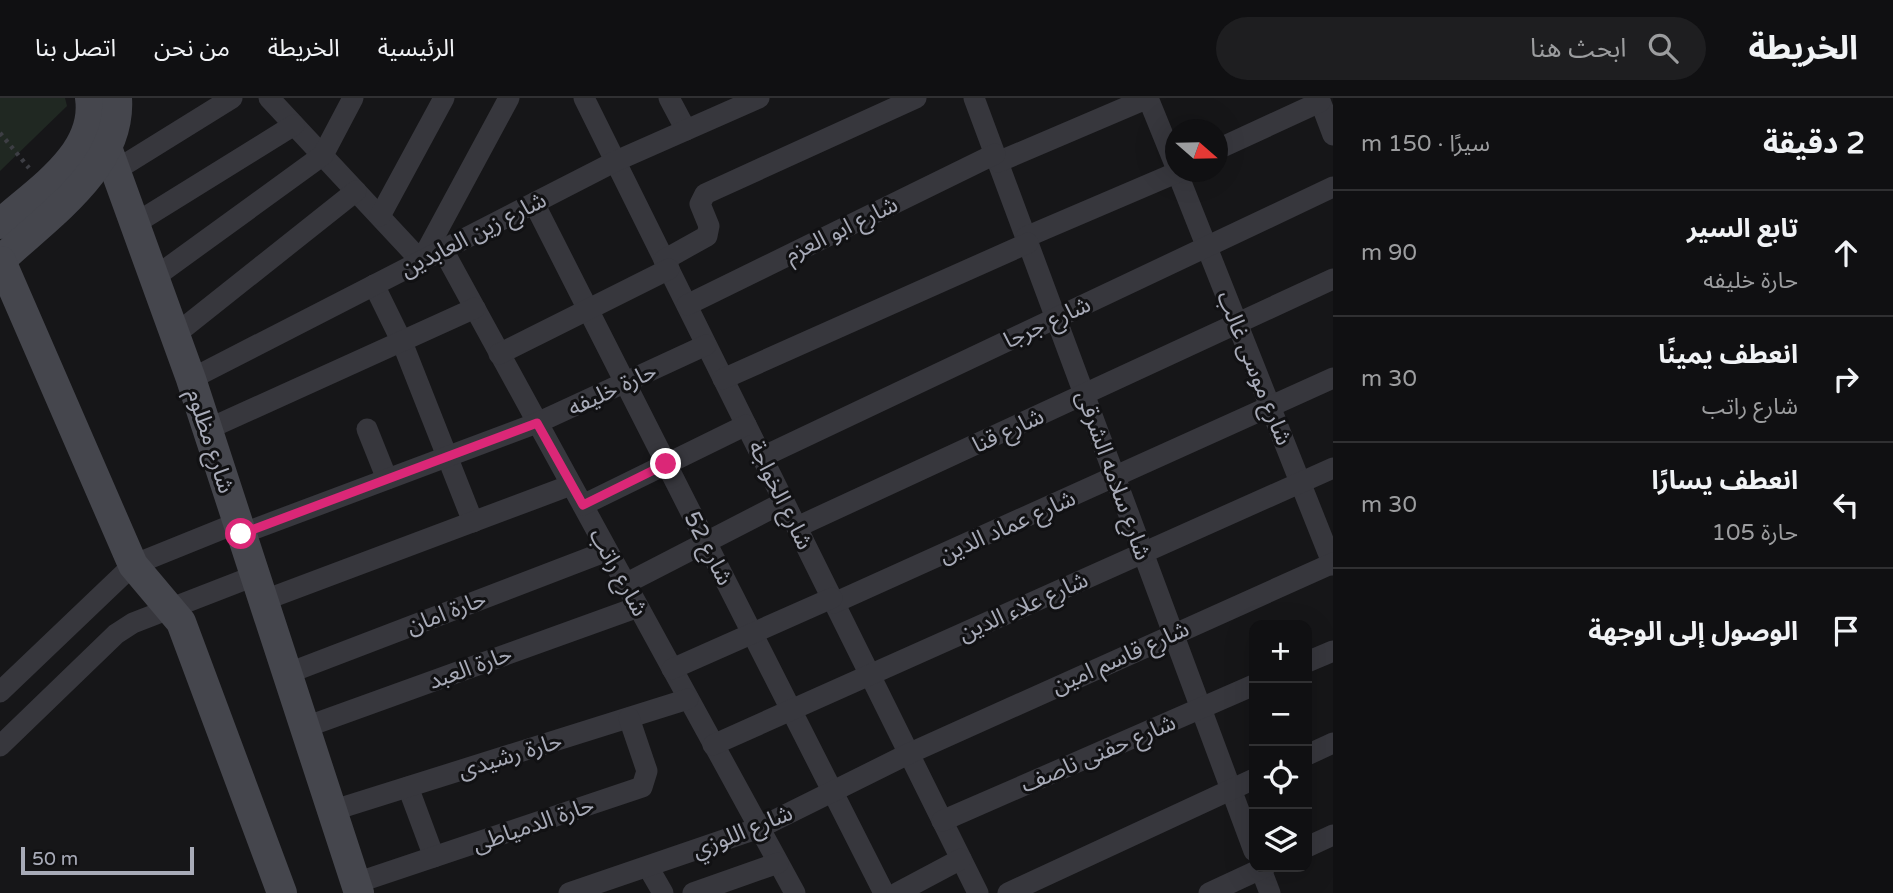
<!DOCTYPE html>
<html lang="ar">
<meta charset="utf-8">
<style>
body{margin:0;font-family:"Varela Round","Noto Sans Arabic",sans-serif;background:#1e1e20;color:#f1f3f6;direction:rtl}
.controls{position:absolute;right:21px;bottom:21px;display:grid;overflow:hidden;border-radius:14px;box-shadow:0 7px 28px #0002}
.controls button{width:63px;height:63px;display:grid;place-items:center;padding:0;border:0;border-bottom:2px solid #303032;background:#101012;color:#f1f3f6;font:35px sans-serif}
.compass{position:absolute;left:1165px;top:21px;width:63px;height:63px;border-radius:50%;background:#101012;box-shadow:0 7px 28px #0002;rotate:110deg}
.scale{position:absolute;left:21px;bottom:18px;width:173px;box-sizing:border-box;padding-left:7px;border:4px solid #a8abb8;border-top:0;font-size:19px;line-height:24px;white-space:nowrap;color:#a8abb8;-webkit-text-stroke:5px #111113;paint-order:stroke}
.stop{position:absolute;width:21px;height:21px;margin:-16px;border:5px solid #db2777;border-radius:50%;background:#fff}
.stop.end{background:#db2777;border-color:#fff;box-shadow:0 2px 7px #0008}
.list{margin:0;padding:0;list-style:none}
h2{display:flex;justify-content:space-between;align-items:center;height:91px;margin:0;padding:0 28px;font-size:30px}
h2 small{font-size:23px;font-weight:400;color:#9c9d9f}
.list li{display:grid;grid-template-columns:46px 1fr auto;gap:21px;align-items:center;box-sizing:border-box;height:126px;padding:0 28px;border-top:2px solid #303032}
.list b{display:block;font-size:26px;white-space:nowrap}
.list p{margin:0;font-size:23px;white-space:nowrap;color:#9c9d9f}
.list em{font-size:23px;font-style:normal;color:#9c9d9f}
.icon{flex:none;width:38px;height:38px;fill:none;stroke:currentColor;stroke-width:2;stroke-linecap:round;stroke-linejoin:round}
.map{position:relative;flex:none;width:1333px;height:795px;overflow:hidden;direction:ltr}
header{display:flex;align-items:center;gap:42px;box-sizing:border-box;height:98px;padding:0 35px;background:#101012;border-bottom:2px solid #303032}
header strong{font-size:33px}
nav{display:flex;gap:38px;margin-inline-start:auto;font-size:24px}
.search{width:490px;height:63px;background:#1e1e20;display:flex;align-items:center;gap:18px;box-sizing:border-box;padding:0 24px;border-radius:38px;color:#9c9d9f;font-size:26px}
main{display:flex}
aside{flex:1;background:#101012}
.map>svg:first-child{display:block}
.green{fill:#202822}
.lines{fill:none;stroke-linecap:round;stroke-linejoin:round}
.path{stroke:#3d3e44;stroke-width:4.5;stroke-dasharray:3.5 5;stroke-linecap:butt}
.street{stroke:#37373d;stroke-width:21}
.secondary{stroke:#45464d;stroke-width:30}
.route{stroke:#db2777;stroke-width:9}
.labels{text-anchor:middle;stroke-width:6;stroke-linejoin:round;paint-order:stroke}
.street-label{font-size:23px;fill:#a8abb8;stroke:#111113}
</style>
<header>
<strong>الخريطة</strong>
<div class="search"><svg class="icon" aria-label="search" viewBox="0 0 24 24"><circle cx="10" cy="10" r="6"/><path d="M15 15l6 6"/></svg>ابحث هنا</div>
<nav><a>الرئيسية</a><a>الخريطة</a><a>من نحن</a><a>اتصل بنا</a></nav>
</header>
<main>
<aside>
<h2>2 دقيقة<small>سيرًا · 150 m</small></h2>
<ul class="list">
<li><svg class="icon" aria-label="ahead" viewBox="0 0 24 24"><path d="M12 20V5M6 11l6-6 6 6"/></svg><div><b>تابع السير</b><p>حارة خليفه</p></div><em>90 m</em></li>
<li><svg class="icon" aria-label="right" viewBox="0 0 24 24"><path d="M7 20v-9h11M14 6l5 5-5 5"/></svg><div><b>انعطف يمينًا</b><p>شارع راتب</p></div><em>30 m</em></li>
<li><svg class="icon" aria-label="left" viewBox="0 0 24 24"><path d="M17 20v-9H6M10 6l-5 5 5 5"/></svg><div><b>انعطف يسارًا</b><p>حارة 105</p></div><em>30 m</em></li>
<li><svg class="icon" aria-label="arrive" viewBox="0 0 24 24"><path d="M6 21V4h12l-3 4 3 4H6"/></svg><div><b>الوصول إلى الوجهة</b></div></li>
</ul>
</aside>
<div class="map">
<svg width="1333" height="795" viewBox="0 0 1333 795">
<rect width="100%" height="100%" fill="#161618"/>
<polygon class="green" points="0,0 65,0 67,8 0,73"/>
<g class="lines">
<polyline class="path" points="0,35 29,70"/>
<g class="street">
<polyline points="269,0 421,163 509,0"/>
<polyline points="584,0 978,795"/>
<polyline points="669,0 686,32"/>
<polyline points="974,0 1254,753"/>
<polyline points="1319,0 1333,37"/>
<polyline points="1218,51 1320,4"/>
<polyline points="998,64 1148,0 1176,69"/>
<polyline points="116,72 232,0"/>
<polyline points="1177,74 1333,467"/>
<polyline points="534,105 884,795"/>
<polyline points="380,118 444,0"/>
<polyline points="136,125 294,27"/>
<polyline points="1026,139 1178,74"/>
<polyline points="443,152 795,795"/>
<polyline points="664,162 707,138 709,128 700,106 705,96 916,0"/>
<polyline points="155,179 323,57 353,0"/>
<polyline points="374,187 402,244 473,424"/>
<polyline points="687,207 995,56"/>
<polyline points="176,236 356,93"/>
<polyline points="499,256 669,171"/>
<polyline points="191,281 616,63 759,0"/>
<polyline points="723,281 1028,145"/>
<polyline points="208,331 475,210"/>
<polyline points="367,331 387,381"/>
<polyline points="762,359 1333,89"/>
<polyline points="583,407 746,327"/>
<polyline points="797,429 1333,181"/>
<polyline points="241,436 537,325 706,247"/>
<polyline points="625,486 784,404"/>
<polyline points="262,503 571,387"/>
<polyline points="834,505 1333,280"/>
<polyline points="1307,564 1333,553"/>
<polyline points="672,571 832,500"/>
<polyline points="286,576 607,453"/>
<polyline points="0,594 133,467 237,425"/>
<polyline points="303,630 638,509"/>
<polyline points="713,647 1333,370"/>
<polyline points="0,648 116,536 133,525 254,478"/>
<polyline points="1307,657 1333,645"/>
<polyline points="408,689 434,759"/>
<polyline points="331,713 688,601"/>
<polyline points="942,723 1254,587"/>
<polyline points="1307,749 1333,737"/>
<polyline points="648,769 663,795"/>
<polyline points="1260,769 1270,795"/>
<polyline points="356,785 642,689 647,673 629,620"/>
<polyline points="569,795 759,730 908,656 1333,465"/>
<polyline points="693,795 778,765"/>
<polyline points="897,795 961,761"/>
<polyline points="1008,795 1254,681"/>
<polyline points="1209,795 1265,769"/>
</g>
<g class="secondary">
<polyline points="108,52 191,281 359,795"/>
<path d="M0 126C36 93 98 56 90 0"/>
<path d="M0 163C46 119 122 70 117 0"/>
<polyline points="1,163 133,467 181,524 282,795"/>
</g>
</g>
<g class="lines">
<polyline class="route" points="241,436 537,325 583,407 666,366"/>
</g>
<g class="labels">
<g class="street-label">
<text transform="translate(841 131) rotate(-26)" y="8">شارع ابو العزم</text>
<text transform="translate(473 136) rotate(-27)" y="8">شارع زين العابدين</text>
<text transform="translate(1047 224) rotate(-25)" y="8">شارع جرجا</text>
<text transform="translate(1255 270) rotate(68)" y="8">شارع موسى غالب</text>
<text transform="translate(612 291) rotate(-25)" y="8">حارة خليفه</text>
<text transform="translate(1008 332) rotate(-25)" y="8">شارع قنا</text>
<text transform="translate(211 343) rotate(72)" y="8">شارع مظلوم</text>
<text transform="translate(1114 377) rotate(70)" y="8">شارع سلامه الشرقى</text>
<text transform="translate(781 397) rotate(64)" y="8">شارع الخواجة</text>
<text transform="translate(1007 428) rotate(-24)" y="8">شارع عماد الدين</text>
<text transform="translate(709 450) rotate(63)" y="8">شارع 52</text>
<text transform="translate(619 474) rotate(61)" y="8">شارع راتب</text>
<text transform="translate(1023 508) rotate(-24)" y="8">شارع علاء الدين</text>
<text transform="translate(446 514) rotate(-21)" y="8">حارة امان</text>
<text transform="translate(1120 559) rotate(-24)" y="8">شارع قاسم امين</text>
<text transform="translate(470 569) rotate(-20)" y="8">حارة العبد</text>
<text transform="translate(1098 655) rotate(-23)" y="8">شارع حفنى ناصف</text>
<text transform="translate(510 657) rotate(-17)" y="8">حارة رشيدى</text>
<text transform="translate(533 726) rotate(-19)" y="8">حارة الدمياطى</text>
<text transform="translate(742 733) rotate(-22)" y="8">شارع اللوزي</text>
</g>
</g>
</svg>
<div class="controls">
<button>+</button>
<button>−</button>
<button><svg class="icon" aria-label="locate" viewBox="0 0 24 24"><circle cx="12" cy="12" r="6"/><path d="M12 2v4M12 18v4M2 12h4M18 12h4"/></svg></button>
<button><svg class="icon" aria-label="layers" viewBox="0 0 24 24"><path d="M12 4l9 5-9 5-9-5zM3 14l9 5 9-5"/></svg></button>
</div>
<svg class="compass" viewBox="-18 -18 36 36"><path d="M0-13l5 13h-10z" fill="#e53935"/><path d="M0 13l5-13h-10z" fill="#9c9d9f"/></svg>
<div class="scale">50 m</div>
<div class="stop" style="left:241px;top:436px"></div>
<div class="stop end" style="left:666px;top:366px"></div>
</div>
</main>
